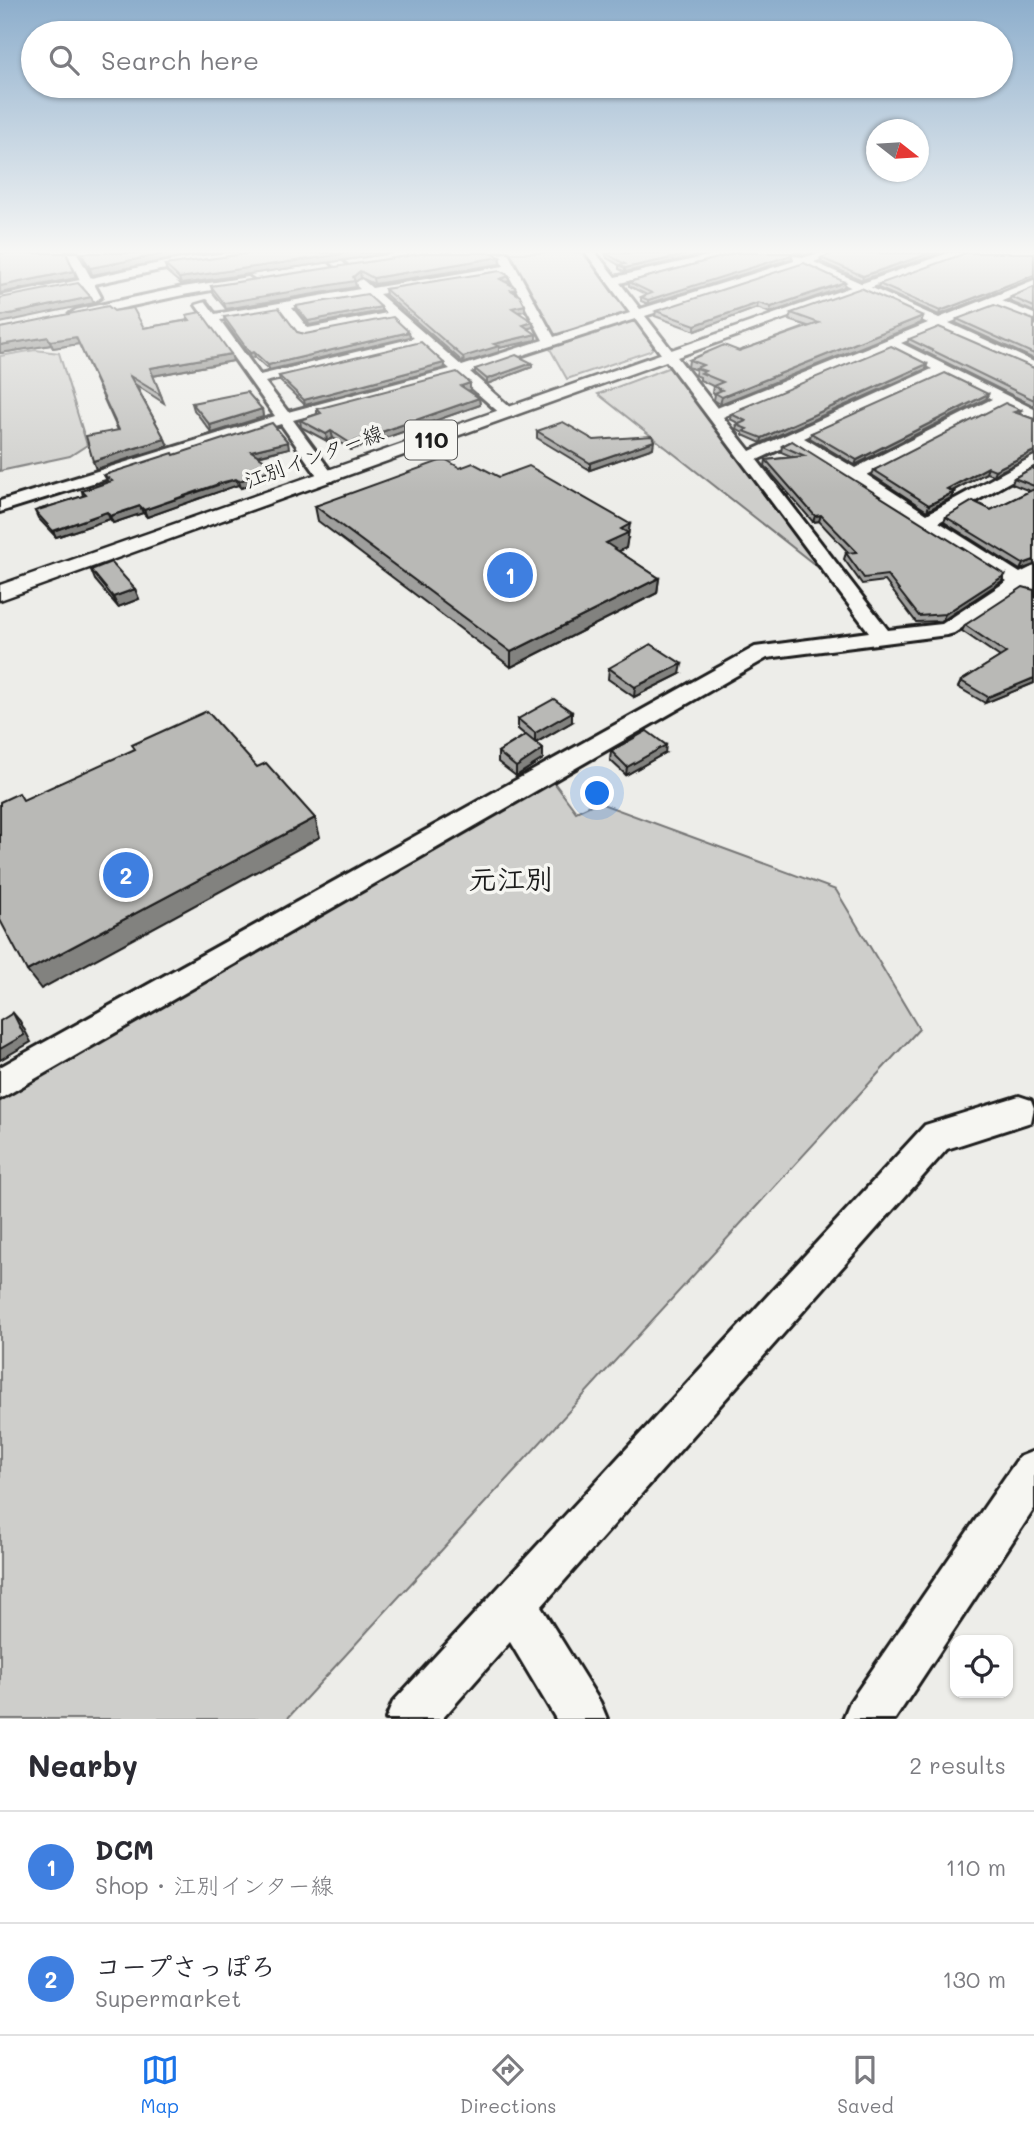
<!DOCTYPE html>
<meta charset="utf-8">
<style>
body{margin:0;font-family:Mali,"Klee One",sans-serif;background:#f7f7f7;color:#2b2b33}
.controls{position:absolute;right:21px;bottom:21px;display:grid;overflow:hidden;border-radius:14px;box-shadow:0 2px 5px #0004}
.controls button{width:63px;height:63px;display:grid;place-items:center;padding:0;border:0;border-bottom:2px solid #e1e1e2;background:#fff;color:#2b2b33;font:35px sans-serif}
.compass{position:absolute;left:866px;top:119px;width:63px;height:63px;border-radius:50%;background:#fff;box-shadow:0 2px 5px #0004;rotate:107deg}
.you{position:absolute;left:598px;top:794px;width:24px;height:24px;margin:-18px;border:5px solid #fff;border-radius:50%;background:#1a73e8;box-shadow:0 0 0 10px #1a73e833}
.badge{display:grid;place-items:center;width:46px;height:46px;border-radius:50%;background:#1a73e8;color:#fff;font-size:23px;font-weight:700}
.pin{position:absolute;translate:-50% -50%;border:4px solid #fff;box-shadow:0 2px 7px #0006}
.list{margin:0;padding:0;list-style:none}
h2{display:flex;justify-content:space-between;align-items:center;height:91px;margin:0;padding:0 28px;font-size:30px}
h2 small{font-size:23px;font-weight:400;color:#7c7c81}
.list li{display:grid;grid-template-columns:46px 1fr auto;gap:21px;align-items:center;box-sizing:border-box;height:112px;padding:0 28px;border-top:2px solid #e1e1e2}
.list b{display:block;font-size:26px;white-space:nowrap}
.list p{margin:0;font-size:23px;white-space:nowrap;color:#7c7c81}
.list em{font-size:23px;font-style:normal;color:#7c7c81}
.icon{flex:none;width:38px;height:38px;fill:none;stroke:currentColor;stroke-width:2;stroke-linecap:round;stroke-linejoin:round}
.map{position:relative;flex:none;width:1034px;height:1719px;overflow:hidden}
.search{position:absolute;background:#fff;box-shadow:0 2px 5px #0004;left:21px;right:21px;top:21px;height:77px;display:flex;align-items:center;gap:18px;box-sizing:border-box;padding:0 24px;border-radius:38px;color:#7c7c81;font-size:26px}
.sheet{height:315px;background:#fff}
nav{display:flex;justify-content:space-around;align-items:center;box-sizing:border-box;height:98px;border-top:2px solid #e1e1e2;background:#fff;font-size:19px;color:#7c7c81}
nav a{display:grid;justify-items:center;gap:4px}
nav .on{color:#1a73e8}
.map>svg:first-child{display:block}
.green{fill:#cececb;stroke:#757574;stroke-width:2}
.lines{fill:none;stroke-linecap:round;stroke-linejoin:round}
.minor-casing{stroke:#1c1c1c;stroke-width:6}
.major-casing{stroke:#1c1c1c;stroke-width:5}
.minor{fill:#f6f6f2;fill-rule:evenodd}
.major{fill:#f6f6f2;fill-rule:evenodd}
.wall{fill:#9f9f9d;stroke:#1c1c1c;stroke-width:2}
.shaded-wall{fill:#82827f;stroke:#1c1c1c;stroke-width:2}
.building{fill:#b9b9b6;stroke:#1c1c1c;stroke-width:2}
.labels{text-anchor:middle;stroke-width:7;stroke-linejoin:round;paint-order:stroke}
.far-street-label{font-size:21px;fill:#1c1c1c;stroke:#f6f6f2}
.shield{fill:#f6f6f2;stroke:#5d5d5c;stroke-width:2}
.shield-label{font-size:23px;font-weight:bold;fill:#1c1c1c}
.quarter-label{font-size:28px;font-weight:bold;fill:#1c1c1c;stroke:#f6f6f2}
</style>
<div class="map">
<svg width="1034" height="1719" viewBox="0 0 1034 1719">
<rect width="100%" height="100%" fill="#edede9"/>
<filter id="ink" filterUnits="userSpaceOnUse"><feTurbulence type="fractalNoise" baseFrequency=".0143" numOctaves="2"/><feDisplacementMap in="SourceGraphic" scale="14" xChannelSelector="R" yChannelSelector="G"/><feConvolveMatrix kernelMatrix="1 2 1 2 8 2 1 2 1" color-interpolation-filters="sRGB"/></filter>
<g filter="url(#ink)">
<g class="green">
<polygon points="506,253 587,253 631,314 553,337 549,335"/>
<polygon points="629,321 637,322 654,347 650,351 567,379 549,347"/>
<polygon points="35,350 59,353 87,445 70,456 0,471 0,356"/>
<polygon points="673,366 824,572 598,394"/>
<polygon points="553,781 576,812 597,802 836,890 919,1029 287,1719 0,1719 0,1099"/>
</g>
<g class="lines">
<defs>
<g id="minor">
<path d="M67 253H77L91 278C146 266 206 250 262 253L257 256 160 270 94 284 101 297 95 301 91 300 83 286 0 304V296L80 280Z"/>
<path d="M321 253H332L372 288 504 266 497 254 508 253 554 337 630 313 586 253H596L615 277 721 253H739L620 283 640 309 794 261 793 256 805 257 820 253H835L814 262 939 318 1034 280V288L1002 301 1034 314V323L992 306 949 323 1034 362V371L938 328 901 343 1034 409V420L1003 405 867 475 927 514 1034 456V468L939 522 1020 573 1034 566V596L1020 590 954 633 947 635 767 658 0 1099V1067L755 647 869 632 635 319 470 372 513 410 516 413 513 416H503L458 376 293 420 335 477 333 481H321L281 424 0 512V501L275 416 196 305 206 302 215 314 360 289ZM803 265 928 323 717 408 645 316ZM507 272 543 340 462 366 379 294ZM367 296 387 313 308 328 292 308ZM281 310 300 335 305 336 394 319 414 338 260 375 220 320ZM421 344 450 369 288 412 265 382ZM890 348 932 369 750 451 723 417ZM943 375 992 399 855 468 804 438ZM791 444 849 479 1007 581 942 624 888 630 757 460Z"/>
<polygon points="248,277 254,281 252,283 183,295 76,318 70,314 76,310 183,287"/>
<polygon points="1019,1096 1031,1100 1034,1108 1031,1122 947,1149 541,1607 600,1702 607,1719 556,1719 510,1642 442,1719 386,1719 393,1702 925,1125"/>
<polygon points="1034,1451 1034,1509 895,1719 843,1719 850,1702 1019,1457"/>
</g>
<polygon id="major" points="948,253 967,253 0,600 0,585"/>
</defs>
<use href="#minor" class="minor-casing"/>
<use href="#major" class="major-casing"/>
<use href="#minor" class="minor"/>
<use href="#major" class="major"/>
</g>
<g class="wall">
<polygon points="80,253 211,253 197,254 92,275"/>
<polygon points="252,253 393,253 181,284 167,272 165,265"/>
<polygon points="496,253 494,254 500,264 374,284 361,278 355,282 356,287 226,309 213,293 211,286"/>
<polygon points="605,253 710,253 625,272 619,269 619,265 607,258"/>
<polygon points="736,253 803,253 793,253 791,259 648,304 641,301 641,297 647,295 629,286 629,282"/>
<polygon points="834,253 941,253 862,280 821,262 821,258"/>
<polygon points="1034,253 1034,278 939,315 878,288 879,284"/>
<polygon points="509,281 506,282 525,305 525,311 518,312 533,327 529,329 536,340 499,348 499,352 464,363 386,295 385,289"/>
<polygon points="844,287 770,313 757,308 695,331 655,316 656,311"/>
<polygon points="1034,287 1034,312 1009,301 1011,297"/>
<polygon points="296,306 381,307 381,311 309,325 297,310"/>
<polygon points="114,311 144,328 188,320 186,315 233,361 153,376 164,403 136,385 168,446 96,469 93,461 118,430 79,344 53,348 51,345 0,353 0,328"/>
<polygon points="791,313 923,316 921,323 720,404 714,400 715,394 712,393 713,386 700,380 700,377 695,375 696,370 688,367 689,360 739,351 808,326 789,320"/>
<polygon points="224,317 305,334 410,337 269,370 255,357 251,358 225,322"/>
<polygon points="957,319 1034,320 1034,359 956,323"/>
<polygon points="909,339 1034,368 1034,406 907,343"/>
<polygon points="444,363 445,368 305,405 280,381 279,376"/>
<polygon points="927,364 926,369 761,443 743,435 743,433 736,429 737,425 740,424 730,419 731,414 741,410 742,408"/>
<polygon points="532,367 487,384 475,373 475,369"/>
<polygon points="470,390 468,391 479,398 480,405 351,450 333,438 327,441 301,427 300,420 317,414 317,409"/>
<polygon points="988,394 986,399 855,465 810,438 811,433"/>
<polygon points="192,403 262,409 263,417 212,433 194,410"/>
<polygon points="1021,410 1019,414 1034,419 1034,455 993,475 986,473 952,491 954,492 951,498 927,511 872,475 874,470"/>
<polygon points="537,431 594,440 653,448 590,470 537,438"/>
<polygon points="792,441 1002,581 942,621 916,622 885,581 862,584 844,559 846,553 849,553 819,521 813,522 765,466 766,460 793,457 781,452 782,446"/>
<polygon points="289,448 258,456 278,475 241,488 238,485 226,489 147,517 143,513 113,523 110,519 56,537 38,518 35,511 83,496 82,491 108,482 104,475 174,455"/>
<polygon points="1034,467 1034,565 1020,570 944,522 946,517 991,510 1030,491 1012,484 1014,478"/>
<polygon points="460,468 499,477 628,538 627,539 626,548 618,551 659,578 657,593 511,667 318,521 315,506"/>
<polygon points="91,570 135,589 139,599 118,607 95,580"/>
<polygon points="1034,590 1034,683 985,703 958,687 961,681 1000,657 962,631 965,625"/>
<polygon points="609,668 680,674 634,697 608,679"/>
<polygon points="518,719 572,722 536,743 543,749 543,759 516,776 498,762 498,752 525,735 518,729"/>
<polygon points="611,751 665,753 626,775 610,760"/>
</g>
<g class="shaded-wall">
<polygon points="169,253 211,253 197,254 92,275 90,268"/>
<polygon points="349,253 393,253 181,284 179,278"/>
<polygon points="694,253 710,253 625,272 625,268"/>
<polygon points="793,253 803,253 793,253 791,259 648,304 648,300"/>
<polygon points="931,253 941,253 862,280 863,276"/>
<polygon points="500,257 500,264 374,284 373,278"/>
<polygon points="74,271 76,278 0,293 0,286"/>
<polygon points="360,271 361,278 355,282 356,287 226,309 224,303 353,277"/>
<polygon points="1034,275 1034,278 939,315 940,311"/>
<polygon points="509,276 509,281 500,284 500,279"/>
<polygon points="845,282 844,287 770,313 771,307"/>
<polygon points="91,297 94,303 0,323 0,316"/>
<polygon points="758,303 757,308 695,331 695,325"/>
<polygon points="525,305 525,311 512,313 512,308"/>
<polygon points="381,307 381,311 309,325 308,321"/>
<polygon points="923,316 921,323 720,404 722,397"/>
<polygon points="533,322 533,327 523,330 523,325"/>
<polygon points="409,332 410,337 269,370 268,365"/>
<polygon points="536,334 536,340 499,348 499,352 464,363 463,357 494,344"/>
<polygon points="48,337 51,345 0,353 0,345"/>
<polygon points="76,337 79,344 53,348 50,341"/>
<polygon points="254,352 255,357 251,358 250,353"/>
<polygon points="231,354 233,361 152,376 150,368"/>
<polygon points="444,363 445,368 305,405 304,400"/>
<polygon points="532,363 532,367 487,384 487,379"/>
<polygon points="927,364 926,369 761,443 762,438"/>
<polygon points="470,383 470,390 462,393 461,386"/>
<polygon points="988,394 986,399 855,465 857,460"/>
<polygon points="479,398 480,405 351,450 350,443"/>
<polygon points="262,409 263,417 212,433 210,425"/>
<polygon points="331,431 333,438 327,441 326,434"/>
<polygon points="165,439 168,446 96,469 93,461"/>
<polygon points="654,441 653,448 590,470 590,463"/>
<polygon points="288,442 289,448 252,457 251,451"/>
<polygon points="1034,451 1034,455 993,475 995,470"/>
<polygon points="988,467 986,473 945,495 947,489"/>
<polygon points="277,468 278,475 241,488 239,481"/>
<polygon points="236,479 238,485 147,517 144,510"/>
<polygon points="954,492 951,498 927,511 929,505"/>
<polygon points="140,506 143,513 113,523 110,516"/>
<polygon points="107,512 110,519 56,537 53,531"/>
<polygon points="821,515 819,521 813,522 815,516"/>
<polygon points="630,524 626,548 604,558 606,543 621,529"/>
<polygon points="1034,560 1034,565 1020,570 1023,564"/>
<polygon points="1005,575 1002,581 942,621 945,614"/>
<polygon points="659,578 657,593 511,667 511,652"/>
<polygon points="135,589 139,599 118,607 113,597"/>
<polygon points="682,664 680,674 634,697 635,687"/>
<polygon points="1034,678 1034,683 985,703 988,697"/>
<polygon points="572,712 572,722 535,743 535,733"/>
<polygon points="666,745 665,753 626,775 627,767"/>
<polygon points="543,749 543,759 516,776 516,767"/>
<polygon points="315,818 320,837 41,989 27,971"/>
<polygon points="13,1013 20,1021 31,1042 0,1060 0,1049"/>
</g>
<g class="building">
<polygon points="0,253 66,253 74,271 0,286"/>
<polygon points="81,253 169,253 90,268"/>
<polygon points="252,253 349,253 179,278 165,265"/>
<polygon points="426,253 493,253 500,257 373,278 360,271 353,277 355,281 224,303 211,286"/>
<polygon points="607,253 694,253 625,268 619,265 625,264 607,254 610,254"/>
<polygon points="736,253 793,253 792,255 648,300 641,297 652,293 629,282"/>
<polygon points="834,253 931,253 863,276 821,258"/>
<polygon points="966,253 1034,253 1034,275 940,311 879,284"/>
<polygon points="804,263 845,282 771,307 758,303 695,325 656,311"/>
<polygon points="500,271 509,276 500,279 515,287 516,289 511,290 520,296 525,305 512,308 533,322 523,325 536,334 494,344 499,346 463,357 385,289"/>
<polygon points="78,283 91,297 0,316 0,298"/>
<polygon points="1034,287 1034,307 1011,297"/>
<polygon points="861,288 923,316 722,397 715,393 722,390 713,386 723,382 701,373 705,371 696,368 703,365 689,360 724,345 739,351 819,323 791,313"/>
<polygon points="367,294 381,307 308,321 296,306"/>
<polygon points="994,305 1034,320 1034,354 957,319"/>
<polygon points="108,306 114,311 133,308 144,328 190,320 186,315 201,312 231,354 150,368 161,395 130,376 165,439 93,461 86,436 119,430 76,337 50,341 48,337 0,345 0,328"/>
<polygon points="279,308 297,332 305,334 393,317 409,332 268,365 254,352 250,353 224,317"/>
<polygon points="939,327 1034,368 1034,400 909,339"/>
<polygon points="421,342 444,363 304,400 279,376"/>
<polygon points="891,346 927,364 762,438 744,431 747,429 737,425 746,421 731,414 744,409 742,408"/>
<polygon points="516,355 532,363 487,379 475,369"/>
<polygon points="457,372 470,383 461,386 479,398 350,443 331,431 326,434 300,420 321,413 317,409"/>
<polygon points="945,373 988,394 857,460 811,433"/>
<polygon points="247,392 262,409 210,425 192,403"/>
<polygon points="1005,403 1021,410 1014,412 1034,419 1034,451 995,470 988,467 947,489 954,492 929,505 874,470"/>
<polygon points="563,422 594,440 652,436 654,441 590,463 537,431"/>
<polygon points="272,423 288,442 251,451 277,468 239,481 236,479 224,482 144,510 140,506 110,516 107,512 53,531 35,511 86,495 82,491 112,481 104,475 173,453 174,455"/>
<polygon points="792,441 1005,575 945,614 919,616 887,575 864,578 846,553 857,552 821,515 815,516 766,460 805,456 782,446"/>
<polygon points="445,459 460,468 473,463 499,477 529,466 630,524 621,529 628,533 606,543 659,578 511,652 315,506"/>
<polygon points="1034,467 1034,486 1014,478"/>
<polygon points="1034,489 1034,560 1023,564 946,517 973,501 991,510"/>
<polygon points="111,562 135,589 113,597 91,570"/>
<polygon points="1023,587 1034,590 1034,678 988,697 961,681 1006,653 965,625"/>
<polygon points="651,644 682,664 635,687 609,668"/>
<polygon points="554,699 572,712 535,733 518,719"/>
<polygon points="207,711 257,767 266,763 315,818 27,971 0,920 0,802 19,793 23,800 135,749 132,745"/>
<polygon points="647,731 666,745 627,767 611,751"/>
<polygon points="526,735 543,749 516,767 498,752"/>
<polygon points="13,1013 24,1035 0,1049 0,1021"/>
</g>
</g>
<linearGradient id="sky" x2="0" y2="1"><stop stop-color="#8daecc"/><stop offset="0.51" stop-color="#f7f7f5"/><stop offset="1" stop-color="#f7f7f5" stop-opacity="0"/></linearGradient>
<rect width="1034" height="493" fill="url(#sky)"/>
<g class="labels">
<g class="far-street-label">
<text transform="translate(314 457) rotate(-20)" y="7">江別インター線</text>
</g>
<rect class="shield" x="405" y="420.5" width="52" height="39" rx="5"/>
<g class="shield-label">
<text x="431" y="448">110</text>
</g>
<g class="quarter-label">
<text x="511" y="889">元江別</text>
</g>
</g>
</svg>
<div class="controls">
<button><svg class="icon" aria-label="locate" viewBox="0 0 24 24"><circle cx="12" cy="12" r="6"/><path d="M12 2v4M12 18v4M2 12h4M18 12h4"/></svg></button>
</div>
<svg class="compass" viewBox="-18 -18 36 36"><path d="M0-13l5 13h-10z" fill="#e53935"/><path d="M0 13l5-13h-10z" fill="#7c7c81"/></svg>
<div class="you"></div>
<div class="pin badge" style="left:510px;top:575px;background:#3f7fe0">1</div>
<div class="pin badge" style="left:126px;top:875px;background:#3f7fe0">2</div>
<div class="search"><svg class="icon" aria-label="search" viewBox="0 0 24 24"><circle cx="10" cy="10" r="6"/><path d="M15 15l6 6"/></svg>Search here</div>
</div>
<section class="sheet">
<h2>Nearby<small>2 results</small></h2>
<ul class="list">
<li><span class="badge" style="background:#3f7fe0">1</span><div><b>DCM</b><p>Shop · 江別インター線</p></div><em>110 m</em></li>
<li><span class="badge" style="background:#3f7fe0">2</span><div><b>コープさっぽろ</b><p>Supermarket</p></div><em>130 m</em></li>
</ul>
</section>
<nav>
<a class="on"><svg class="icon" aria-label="map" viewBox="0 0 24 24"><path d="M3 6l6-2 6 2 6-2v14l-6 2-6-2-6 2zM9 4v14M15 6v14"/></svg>Map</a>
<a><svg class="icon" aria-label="directions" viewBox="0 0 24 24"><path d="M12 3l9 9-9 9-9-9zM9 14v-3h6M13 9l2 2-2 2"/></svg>Directions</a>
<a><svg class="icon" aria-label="saved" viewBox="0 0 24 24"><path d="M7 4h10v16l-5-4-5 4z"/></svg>Saved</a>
</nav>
